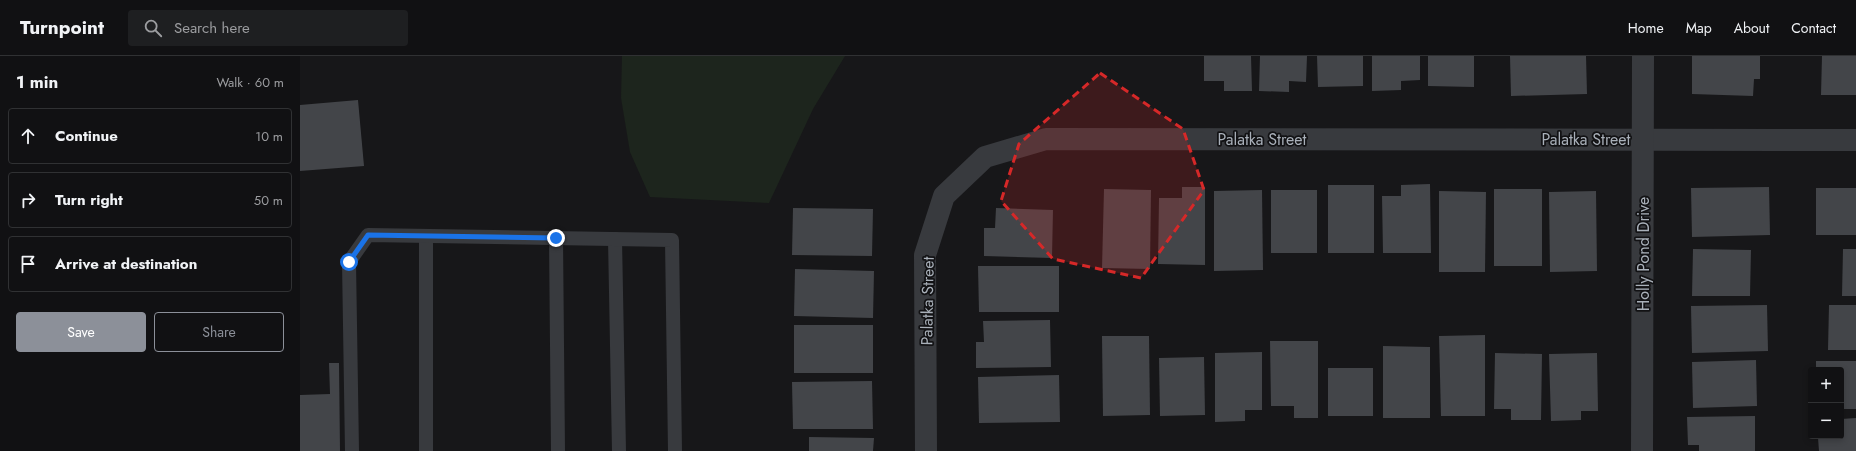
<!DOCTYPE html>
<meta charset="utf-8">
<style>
body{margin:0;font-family:Jost,sans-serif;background:#1e1f21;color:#f1f3f6}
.controls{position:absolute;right:12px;bottom:12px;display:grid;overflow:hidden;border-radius:4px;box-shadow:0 2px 6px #0003}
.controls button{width:36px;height:36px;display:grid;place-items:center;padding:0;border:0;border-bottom:1px solid #303133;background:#111113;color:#f1f3f6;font:20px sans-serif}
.stop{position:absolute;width:12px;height:12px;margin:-9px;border:3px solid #1a73e8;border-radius:50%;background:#fff}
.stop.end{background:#1a73e8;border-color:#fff;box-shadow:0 1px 4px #0008}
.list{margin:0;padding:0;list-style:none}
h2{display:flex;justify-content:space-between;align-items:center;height:52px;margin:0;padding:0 16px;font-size:17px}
h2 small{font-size:13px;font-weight:400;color:#9c9da0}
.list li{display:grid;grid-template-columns:26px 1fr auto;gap:12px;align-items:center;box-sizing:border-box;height:56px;margin:0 8px 8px;padding:0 8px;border:1px solid #303133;border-radius:4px}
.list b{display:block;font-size:15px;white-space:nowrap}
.list em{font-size:13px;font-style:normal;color:#9c9da0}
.actions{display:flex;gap:8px;padding:12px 16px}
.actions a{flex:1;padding:9px 0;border:1px solid #8c9099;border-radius:4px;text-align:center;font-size:14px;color:#8c9099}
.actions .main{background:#8c9099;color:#fff}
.icon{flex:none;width:22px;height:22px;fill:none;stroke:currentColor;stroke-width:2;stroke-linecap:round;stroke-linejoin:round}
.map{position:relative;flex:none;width:1556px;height:395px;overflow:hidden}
header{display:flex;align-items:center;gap:24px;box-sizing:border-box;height:56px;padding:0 20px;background:#111113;border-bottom:1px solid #303133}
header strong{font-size:19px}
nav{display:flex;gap:22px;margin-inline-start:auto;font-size:14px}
.search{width:280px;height:36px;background:#1e1f21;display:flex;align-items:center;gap:10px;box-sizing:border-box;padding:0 14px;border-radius:4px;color:#9c9da0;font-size:15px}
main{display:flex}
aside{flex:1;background:#111113}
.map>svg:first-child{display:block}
.green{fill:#1d251d}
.building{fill:#434549}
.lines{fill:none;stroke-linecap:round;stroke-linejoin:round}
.lane{stroke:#383a3e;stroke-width:14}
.street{stroke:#383a3e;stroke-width:22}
.route{stroke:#1a73e8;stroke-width:5}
.marked{fill:#d62828;fill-opacity:0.2;stroke:#d62828;stroke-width:3;stroke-dasharray:8 5;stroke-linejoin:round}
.labels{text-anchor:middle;stroke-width:3.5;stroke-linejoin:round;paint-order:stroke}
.street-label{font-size:16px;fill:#a9b0b9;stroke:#121214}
</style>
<header>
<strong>Turnpoint</strong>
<div class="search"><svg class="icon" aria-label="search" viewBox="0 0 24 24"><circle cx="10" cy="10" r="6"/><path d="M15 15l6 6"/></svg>Search here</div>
<nav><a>Home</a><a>Map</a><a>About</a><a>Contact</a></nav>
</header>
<main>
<aside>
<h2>1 min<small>Walk · 60 m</small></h2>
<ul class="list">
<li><svg class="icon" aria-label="ahead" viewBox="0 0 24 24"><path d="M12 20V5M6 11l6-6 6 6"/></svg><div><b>Continue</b></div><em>10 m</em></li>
<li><svg class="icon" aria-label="right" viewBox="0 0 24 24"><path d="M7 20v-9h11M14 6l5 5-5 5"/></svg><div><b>Turn right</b></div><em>50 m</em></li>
<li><svg class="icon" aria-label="arrive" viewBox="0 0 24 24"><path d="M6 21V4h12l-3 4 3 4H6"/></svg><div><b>Arrive at destination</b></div></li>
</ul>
<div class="actions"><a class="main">Save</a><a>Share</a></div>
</aside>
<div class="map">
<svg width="1556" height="395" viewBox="0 0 1556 395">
<rect width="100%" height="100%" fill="#171719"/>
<polygon class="green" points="322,0 545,0 513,53 469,147 350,141 330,96 321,42"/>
<g class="building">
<polygon points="904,0 951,0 952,35 924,35 924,25 904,25"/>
<polygon points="960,0 1007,0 1006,26 989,25 989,36 959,35"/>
<polygon points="1017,0 1063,0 1063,30 1018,31"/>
<polygon points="1072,0 1120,0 1120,24 1101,25 1101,34 1072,35"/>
<polygon points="1128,0 1174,0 1174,31 1128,30"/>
<polygon points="1210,0 1286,0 1287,38 1211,40"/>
<polygon points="1392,0 1460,0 1460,23 1454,23 1453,40 1392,38"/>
<polygon points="1522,0 1556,0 1556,39 1521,39"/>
<polygon points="58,44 64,110 0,115 0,49"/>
<polygon points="1130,128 1131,197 1083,197 1082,140 1101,140 1101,129"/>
<rect x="1028" y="129" width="46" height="68"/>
<polygon points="882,131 905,131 905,209 858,208 859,142 882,142"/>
<polygon points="1469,131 1470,179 1392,181 1391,132"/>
<rect x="1516" y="132" width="40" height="47"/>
<polygon points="804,133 851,134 850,213 802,212"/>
<rect x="1194" y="133" width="48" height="77"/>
<polygon points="962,134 963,214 914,215 914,135"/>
<rect x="971" y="134" width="46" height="63"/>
<polygon points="1139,135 1186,136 1185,216 1139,216"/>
<polygon points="1296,135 1297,215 1250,216 1249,136"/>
<polygon points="493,152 573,153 572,200 492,199"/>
<polygon points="696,152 753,154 752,202 684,200 684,172 695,172"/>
<polygon points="1393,193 1451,194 1450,240 1392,240"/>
<polygon points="1543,193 1556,193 1556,240 1542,240"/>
<polygon points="678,210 759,210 759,256 679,256"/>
<polygon points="495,213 574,215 573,262 494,260"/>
<polygon points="1467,249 1468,295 1392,297 1391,250"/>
<polygon points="1529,249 1556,249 1556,294 1528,294"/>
<polygon points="750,264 751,311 676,312 676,286 684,286 683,265"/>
<rect x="494" y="269" width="79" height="48"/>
<polygon points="1185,279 1185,360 1141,360 1139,280"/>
<polygon points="802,280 849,280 850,359 803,360"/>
<polygon points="970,285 1018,285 1018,362 994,362 994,350 971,350"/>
<polygon points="1083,290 1130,291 1130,362 1083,362"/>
<polygon points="962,296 962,354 945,354 945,365 915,366 915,297"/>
<polygon points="1195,297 1242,298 1241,364 1211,364 1211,353 1194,353"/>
<polygon points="1297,297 1298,355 1281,355 1281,364 1251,365 1249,298"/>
<polygon points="904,301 905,359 860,360 859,302"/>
<polygon points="1456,304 1457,350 1393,352 1392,306"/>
<polygon points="1516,305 1556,305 1556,353 1541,353 1541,314 1516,314"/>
<polygon points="29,307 39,307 40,395 0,395 0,339 30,338"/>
<rect x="1028" y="312" width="45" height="48"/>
<polygon points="759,319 760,366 679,367 678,321"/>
<polygon points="572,325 573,373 493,373 492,326"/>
<polygon points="1455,360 1455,395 1399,395 1399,389 1388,389 1387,361"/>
<polygon points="1556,362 1556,395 1519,395 1518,382 1527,382 1527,380 1541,380 1541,363"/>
<polygon points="509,381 574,382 573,395 509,395"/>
</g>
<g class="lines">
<g class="lane">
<polyline points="126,180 126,395"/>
<polyline points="256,182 258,395"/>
<polyline points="315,183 319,395"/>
<polyline points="52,395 49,206 68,179 372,184 375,395"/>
</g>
<g class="street">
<polyline points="626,395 625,199 644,140 685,101 746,83 1556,84"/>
<polyline points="1342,395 1343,0"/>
</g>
</g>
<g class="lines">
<polyline class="route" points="49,206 68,179 256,182"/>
</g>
<path class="marked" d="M800 17 883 73 904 134 841 222 753 203 701 145 719 88Z"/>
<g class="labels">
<g class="street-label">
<text x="962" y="89">Palatka Street</text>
<text x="1286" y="89">Palatka Street</text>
<text transform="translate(1343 198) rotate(-90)" y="6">Holly Pond Drive</text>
<text transform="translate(627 245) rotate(-89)" y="6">Palatka Street</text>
</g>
</g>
</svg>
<div class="controls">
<button>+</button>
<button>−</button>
</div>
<div class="stop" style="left:49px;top:206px"></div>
<div class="stop end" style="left:256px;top:182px"></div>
</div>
</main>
